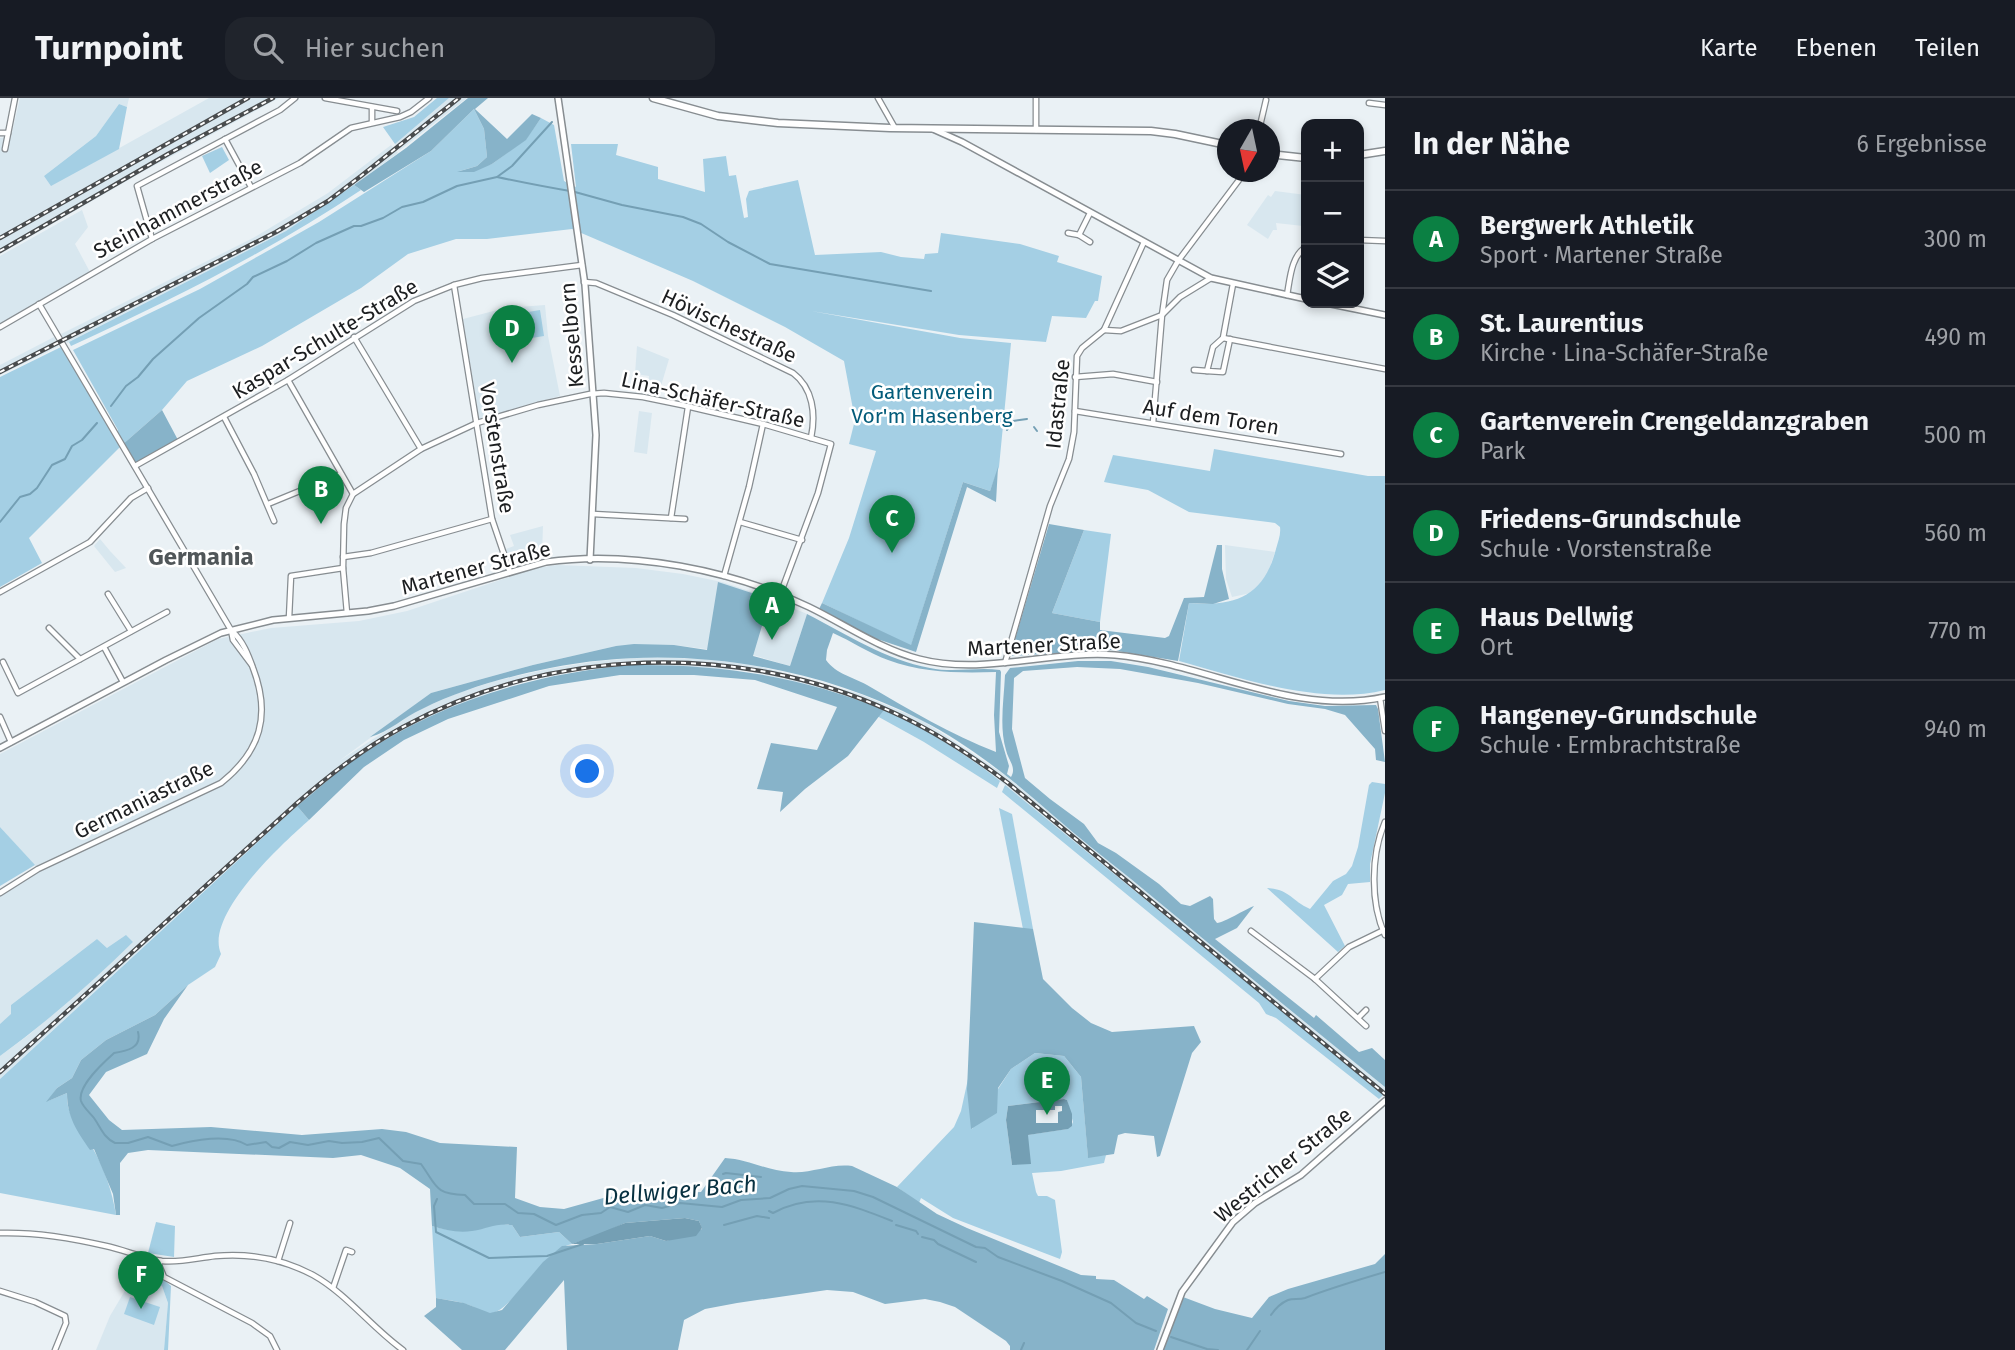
<!DOCTYPE html>
<html lang="de">
<meta charset="utf-8">
<style>
body{margin:0;font-family:"Fira Sans",sans-serif;background:#20242c;color:#f1f3f6}
.controls{position:absolute;right:21px;top:21px;display:grid;overflow:hidden;border-radius:14px;box-shadow:0 4px 10px #0003}
.controls button{width:63px;height:63px;display:grid;place-items:center;padding:0;border:0;border-bottom:2px solid #363941;background:#171b24;color:#f1f3f6;font:35px sans-serif}
.compass{position:absolute;left:1217px;top:21px;width:63px;height:63px;border-radius:50%;background:#171b24;box-shadow:0 4px 10px #0003;rotate:189deg}
.you{position:absolute;left:588px;top:674px;width:24px;height:24px;margin:-18px;border:5px solid #fff;border-radius:50%;background:#1a73e8;box-shadow:0 0 0 10px #1a73e833}
.badge{display:grid;place-items:center;width:46px;height:46px;border-radius:50%;background:#0b8043;color:#fff;font-size:23px;font-weight:700}
.pin{position:absolute;translate:-50% -58px;filter:drop-shadow(0 2px 4px #0008)}
.pin::after{content:'';position:absolute;top:37px;width:24px;height:21px;background:inherit;clip-path:polygon(0 0,100% 0,50% 100%)}
.list{margin:0;padding:0;list-style:none}
h2{display:flex;justify-content:space-between;align-items:center;height:91px;margin:0;padding:0 28px;font-size:30px}
h2 small{font-size:23px;font-weight:400;color:#9ea1a6}
.list li{display:grid;grid-template-columns:46px 1fr auto;gap:21px;align-items:center;box-sizing:border-box;height:98px;padding:0 28px;border-top:2px solid #363941}
.list b{display:block;font-size:26px;white-space:nowrap}
.list p{margin:0;font-size:23px;white-space:nowrap;color:#9ea1a6}
.list em{font-size:23px;font-style:normal;color:#9ea1a6}
.icon{flex:none;width:38px;height:38px;fill:none;stroke:currentColor;stroke-width:2;stroke-linecap:round;stroke-linejoin:round}
.map{position:relative;flex:none;width:1385px;height:1252px;overflow:hidden}
header{display:flex;align-items:center;gap:42px;box-sizing:border-box;height:98px;padding:0 35px;background:#171b24;border-bottom:2px solid #363941}
header strong{font-size:33px}
nav{display:flex;gap:38px;margin-inline-start:auto;font-size:24px}
.search{width:490px;height:63px;background:#20242c;display:flex;align-items:center;gap:18px;box-sizing:border-box;padding:0 24px;border-radius:21px;color:#9ea1a6;font-size:26px}
main{display:flex}
aside{flex:1;background:#171b24}
.map>svg:first-child{display:block}
.built{fill:#d8e7ef}
.green{fill:#a4cfe4;fill-rule:evenodd}
.forest{fill:#87b3c9;fill-rule:evenodd}
.water{fill:#749fb4;fill-rule:evenodd}
.lines{fill:none;stroke-linecap:round;stroke-linejoin:round}
.stream{stroke:#749fb4;stroke-width:2}
.minor-casing{stroke:#878d91;stroke-width:7}
.tertiary-casing{stroke:#878d91;stroke-width:8}
.secondary-casing{stroke:#878d91;stroke-width:9}
.minor{stroke:#fff;stroke-width:4.5}
.tertiary{stroke:#fff;stroke-width:5}
.secondary{stroke:#fff;stroke-width:6}
.rail-casing{stroke:#494c4e;stroke-width:4.5}
.rail{stroke:#fff;stroke-width:2;stroke-dasharray:5;stroke-linecap:butt}
.labels{text-anchor:middle;stroke-width:5;stroke-linejoin:round;paint-order:stroke}
.street-label{font-size:21px;fill:#1c1e20;stroke:#fff}
.park-label{font-size:21px;fill:#045c7a;stroke:#fff}
.water-label{font-size:23px;font-style:italic;fill:#083141;stroke:#fff}
.quarter-label{font-size:24px;font-weight:bold;fill:#505659;stroke:#fff}
</style>
<header>
<strong>Turnpoint</strong>
<div class="search"><svg class="icon" aria-label="search" viewBox="0 0 24 24"><circle cx="10" cy="10" r="6"/><path d="M15 15l6 6"/></svg>Hier suchen</div>
<nav><a>Karte</a><a>Ebenen</a><a>Teilen</a></nav>
</header>
<main>
<div class="map">
<svg width="1385" height="1252" viewBox="0 0 1385 1252">
<rect width="100%" height="100%" fill="#eaf1f5"/>
<g class="built">
<polygon points="20,0 129,0 127,9 119,6 96,38 44,78 75,73 89,67 209,0 279,0 144,73 0,156 0,40 11,39"/>
<polygon points="449,0 467,0 400,52 395,46"/>
<polygon points="391,47 398,55 327,107 286,133 67,245 61,236 253,140 328,95"/>
<polygon points="1275,93 1306,97 1306,117 1303,128 1276,125 1277,132 1273,132 1268,141 1247,127 1268,97 1271,99"/>
<polygon points="82,112 88,129 75,146 91,176 0,229 0,158"/>
<polygon points="545,207 548,238 560,298 479,321 463,221 505,210"/>
<polygon points="54,239 59,248 0,277 0,267"/>
<polygon points="637,248 669,261 658,298 648,296 649,278 635,276"/>
<polygon points="639,313 652,315 647,356 634,354"/>
<polygon points="543,428 542,456 513,465 510,464 506,451 514,448 510,437"/>
<polygon points="100,441 110,453 126,470 115,474 94,448"/>
<polygon points="1225,447 1275,454 1266,480 1251,495 1232,499 1226,481"/>
<polygon points="557,467 636,470 683,476 722,484 765,498 807,516 790,568 753,557 674,547 616,548 533,567 431,595 339,663 418,612 458,595 495,583 553,570 599,563 647,559 706,561 755,567 860,596 922,622 1005,677 1385,989 1385,995 1384,996 1325,949 1005,687 952,648 901,619 833,593 749,573 664,567 586,571 519,585 488,595 416,625 355,661 270,732 0,981 0,958 30,936 133,844 107,850 97,841 11,907 12,916 0,926 0,796 38,771 0,729 0,656 218,541 271,530 359,523 407,513 536,470"/>
<polygon points="146,1182 162,1188 168,1205 164,1252 96,1252 110,1218 126,1191"/>
</g>
<g class="green">
<polygon points="437,0 449,0 395,46 383,29 414,19"/>
<polygon points="119,6 127,9 119,51 51,88 44,78 96,38"/>
<polygon points="474,11 484,31 487,59 477,68 460,73 492,66 526,41 541,20 554,27 564,83 576,89 571,46 618,46 616,57 658,69 658,81 705,94 703,61 726,58 729,78 736,77 744,120 748,119 746,101 749,93 798,82 815,157 881,154 901,159 924,161 925,156 938,155 941,135 1020,146 1059,158 1057,164 1102,178 1098,203 1095,203 1086,220 1052,218 1046,244 959,237 811,213 960,240 1011,245 999,369 990,393 963,384 911,548 822,505 849,440 876,353 849,346 855,322 844,263 785,229 693,183 572,131 487,141 456,141 408,156 361,190 262,248 187,283 162,312 122,347 29,440 42,465 0,489 0,279 63,248 116,336 118,332 73,252 200,191 319,124 431,53"/>
<polygon points="222,49 229,62 210,75 202,58"/>
<path d="M354 87 361 92C270 153 171 202 71 248L69 244 286 133Z"/>
<polygon points="540,212 544,238 532,240 528,214"/>
<path d="M1214 351 1368 378H1385V592C1320 608 1241 580 1179 563L1189 505C1236 509 1264 498 1276 451 1278 443 1281 437 1280 429L1275 425 1189 414 1148 392 1104 384 1113 357 1210 373Z"/>
<polygon points="1084,432 1111,436 1100,524 1052,515"/>
<path d="M884 612C926 630 964 655 1000 683L997 690 924 644 877 618Z"/>
<path d="M1372 684 1385 686V695L1370 766V784L1348 786 1342 797 1324 807 1345 848 1338 854 1267 790C1291 792 1290 802 1310 811L1333 783 1346 776 1352 768 1358 749 1369 687Z"/>
<polygon points="1005,687 1384,996 1379,1001 1276,920 1266,916 1259,905 1002,694"/>
<path d="M297 708 309 722C282 746 204 817 221 856L215 869 188 887 155 917 106 942 81 962 72 980 57 990 48 1003 67 995C66 1019 80 1029 92 1049 104 1069 112 1093 116 1117L0 1095V981Z"/>
<polygon points="999,710 1012,716 1033,831 1023,831"/>
<polygon points="0,729 35,767 0,788"/>
<path d="M126 837 133 844C91 885 47 924 0 958V926L11 916V907L97 841 107 850Z"/>
<path d="M1035 955 1064 958 1081 979 1088 1059 1106 1057 1104 1065 1061 1073 1032 1075 1036 1094 1038 1098H1047L1055 1102 1062 1154 1060 1161 953 1120 921 1100 919 1105 897 1089 954 1029 961 1013 968 981 972 1031 1011 971ZM1064 1001 1067 1002 1073 1024 1071 1028 1067 1031 1027 1037 1012 1067 1006 1022 1008 1008Z"/>
<polygon points="156,1124 175,1128 174,1159 148,1155"/>
<path d="M496 1125 512 1127 520 1139 559 1134 572 1146C541 1152 510 1218 489 1215 483 1215 475 1209 469 1207 458 1203 447 1202 436 1200L432 1128C456 1135 473 1133 496 1125Z"/>
<path d="M138 1161C155 1166 158 1178 171 1188L168 1252H164L168 1205 162 1188 146 1182 126 1191 124 1190 134 1174Z"/>
<polygon points="130,1199 160,1209 154,1227 124,1216"/>
</g>
<g class="forest">
<polygon points="468,0 488,0 475,11 507,41 532,16 541,20 526,42 492,66 474,74 457,74 477,68 487,59 484,31 474,11 431,53 364,94 354,87 406,50"/>
<polygon points="162,312 178,342 135,368 122,347"/>
<polygon points="998,369 996,404 967,389 916,554 874,540 819,511 822,505 911,547 963,384 990,393"/>
<polygon points="1049,426 1084,432 1052,515 1100,524 1100,532 1165,540 1169,538 1184,500 1204,499 1217,447 1222,447 1222,471 1229,501 1213,506 1189,505 1178,563 1111,552 1010,558"/>
<path d="M718 484 770 501 753 558 790 568 807 516C846 536 886 562 930 570 953 575 976 569 1000 572L1001 574 999 634 1009 668 1007 676 1011 679C1017 669 1008 662 1006 652 999 629 1004 601 1005 577L1010 570 1078 563H1111L1148 569 1289 603 1325 608 1376 607 1378 611 1385 664 1376 662 1375 651 1345 617 1325 611 1288 606 1198 585 1120 571 1077 569 1023 573 1014 580 1012 631 1025 680 1050 701 1084 726 1098 745 1116 755 1159 786 1181 806 1190 808 1210 798 1213 801 1214 821 1217 825C1225 824 1244 812 1254 808L1237 830 1215 841 1314 920 1316 917 1359 954 1372 950 1385 962V989C1300 920 1215 851 1131 781 1105 760 1079 740 1054 718 1013 682 970 647 921 622 809 565 673 545 550 570 505 579 463 591 422 611 404 619 389 634 370 639L431 595 533 567 616 548 634 546 674 547 707 552ZM833 535C851 543 869 555 888 562 923 575 959 575 996 574L994 617 996 654C952 637 908 611 867 587 853 579 836 576 826 562L827 552Z"/>
<path d="M631 567C720 566 801 578 884 612L848 658 805 691 780 714 783 694 757 691 771 645 817 652 837 609 755 582 694 577H620L549 588 448 621 404 642 364 669 309 722 297 708C316 693 335 675 355 661 438 604 532 576 631 567Z"/>
<polygon points="974,824 1033,831 1043,881 1072,910 1091,925 1112,934 1194,928 1201,944 1192,955 1160,1058 1157,1059 1154,1038 1125,1035 1118,1037 1114,1056 1088,1060 1081,979 1064,958 1035,955 1011,971 998,990 997,1015 971,1031 967,992"/>
<path d="M188 887 164 921 147 956 106 974 89 997 109 1022 122 1032 211 1029 302 1037 382 1031 406 1034 440 1045 517 1049 515 1100 540 1109 564 1111 607 1099 701 1094 725 1060C747 1061 768 1073 791 1074 811 1076 831 1065 852 1068L897 1089 937 1116 967 1130 1081 1177 1096 1178V1181L1114 1182 1144 1201 1147 1198 1168 1211 1154 1252H1010V1248L1006 1243 955 1209 940 1204 925 1201 885 1206 853 1194 827 1192 737 1205 705 1211 684 1222 678 1252H567L564 1182 505 1252H462L424 1218 436 1209V1200L464 1205 490 1215 502 1212 543 1164 562 1148 597 1146 650 1138 666 1143 702 1131 699 1123 685 1120 625 1125 601 1136 572 1146 559 1134 520 1139 512 1127C495 1125 488 1131 472 1133 458 1135 445 1132 432 1128L430 1091 400 1070 361 1057 333 1060 148 1052 128 1055 120 1065V1117H116L113 1096 94 1051 90 1052C77 1033 67 1019 67 995L46 1004 57 990 72 980 81 962 106 942 155 917Z"/>
<polygon points="1385,1156 1385,1252 1163,1252 1178,1206 1183,1199 1215,1211 1252,1220 1269,1199 1288,1191 1375,1166"/>
</g>
<g class="water">
<path d="M1064 1001 1067 1002 1072 1016V1028L1068 1031 1028 1037 1031 1066 1012 1067 1006 1022 1008 1008ZM1055 1008H1062V1013L1058 1014V1025H1036V1012H1055Z"/>
<polygon points="685,1120 699,1123 702,1130 696,1138 666,1143 650,1138 597,1146 572,1146 625,1125"/>
</g>
<g class="lines">
<g class="stream">
<path d="M497 79C521 84 546 89 570 93"/>
<polyline points="575,94 622,107 683,119 701,126 728,144 770,166 931,193"/>
<polyline points="111,308 126,288 138,279 153,261 199,220 247,186 253,179 287,163 316,145 354,128 361,128 383,120 402,109 423,104 457,88 497,79 512,68 552,24"/>
<polyline points="1034,329 1037,333"/>
<polyline points="1007,332 1013,323 1027,321"/>
<polyline points="0,424 20,399 30,396 37,390 52,367 65,361 72,348 82,342 97,325"/>
<path d="M138 934C142 950 127 953 114 955 104 964 77 988 81 1003 83 1009 90 1015 94 1020 101 1030 104 1040 115 1045H128L148 1039 172 1048C193 1042 228 1035 247 1047L266 1044 272 1049 279 1050 290 1044 308 1047 329 1043 342 1045 362 1044 379 1040 403 1063 421 1066C437 1088 434 1096 465 1097L474 1106H505L518 1115 534 1116 556 1127 582 1117 601 1115 610 1109 628 1114 645 1107 662 1110 680 1105 722 1109 741 1102 770 1100 789 1091 802 1088 854 1093 873 1099 976 1149 985 1150 998 1159 1062 1183 1111 1205 1136 1225 1156 1233"/>
<polyline points="723,1076 726,1075 761,1079"/>
<polyline points="437,1101 434,1108 436,1134 489,1160 547,1158 583,1146"/>
<path d="M769 1113 773 1115C815 1092 852 1107 892 1123"/>
<polyline points="724,1127 757,1118 769,1120"/>
<polyline points="896,1127 916,1133 918,1136"/>
<polyline points="922,1139 934,1142 938,1146 976,1164"/>
<path d="M1271 1217C1275 1211 1281 1205 1288 1202 1293 1200 1299 1202 1305 1200 1331 1190 1358 1182 1385 1174"/>
<polyline points="1171,1239 1207,1251 1218,1252"/>
<polyline points="1021,1252 1024,1245"/>
<polyline points="1247,1252 1260,1233"/>
</g>
<defs>
<g id="minor">
<polyline points="325,0 397,13"/>
<polyline points="878,0 895,30"/>
<polyline points="1369,5 1385,7"/>
<polyline points="372,9 372,24"/>
<polyline points="1036,32 1036,0"/>
<polyline points="1259,32 1266,2"/>
<polyline points="0,35 8,35"/>
<polyline points="225,41 251,89"/>
<polyline points="5,51 15,0"/>
<polyline points="1068,135 1079,137 1090,115"/>
<polyline points="1079,137 1090,144"/>
<polyline points="152,141 137,88 280,12 295,0"/>
<polyline points="1359,142 1385,143"/>
<path d="M584 184 596 185 673 217 793 275C813 290 816 316 811 340"/>
<polyline points="454,187 492,421 510,474"/>
<path d="M1287 197C1290 181 1291 158 1306 149"/>
<polyline points="39,206 231,532 233,542 251,566"/>
<polyline points="0,229 152,141 300,65 351,30 400,19 411,14 429,0"/>
<polyline points="1104,232 1121,233 1162,217 1180,199 1211,180"/>
<polyline points="354,239 421,351"/>
<polyline points="1223,240 1385,271"/>
<polyline points="1230,241 1223,274 1207,273 1213,249 1223,240 1233,186"/>
<polyline points="1194,272 1207,273"/>
<polyline points="1075,279 1113,276 1157,284"/>
<polyline points="288,282 353,396"/>
<polyline points="1075,313 1341,356"/>
<polyline points="224,319 254,376 274,423"/>
<polyline points="1153,325 1162,217 1167,182 1178,163 1245,74"/>
<polyline points="135,368 288,282 414,203 454,187 482,180 582,167"/>
<polyline points="268,406 341,376"/>
<polyline points="593,416 685,421"/>
<polyline points="671,420 688,309"/>
<polyline points="740,424 802,442"/>
<polyline points="343,459 371,455 492,421"/>
<polyline points="724,478 749,389 763,326"/>
<polyline points="0,494 90,444 131,400 148,390"/>
<polyline points="108,496 131,533"/>
<polyline points="347,515 343,470 344,426 346,410 353,396 421,351 477,325 538,307 590,296 604,295 643,299 682,307 763,326 831,346 818,395 780,497"/>
<polyline points="289,520 291,478 343,470"/>
<polyline points="49,530 80,561"/>
<polyline points="104,549 123,584"/>
<polyline points="3,564 18,595 167,514"/>
<polyline points="1005,565 1050,408 1069,361 1074,334 1077,258 1082,250 1104,232 1144,144"/>
<polyline points="1380,600 1385,633"/>
<polyline points="0,619 11,644"/>
<path d="M1385 724C1371 756 1370 805 1385 837"/>
<path d="M0 795 38 771 221 685C261 653 271 617 253 570 248 556 243 543 232 533"/>
<polyline points="1251,833 1315,881 1366,928"/>
<polyline points="1315,881 1349,849 1384,832"/>
<polyline points="1358,920 1366,912"/>
<path d="M0 1135C35 1134 72 1140 106 1148 124 1152 143 1160 162 1163 180 1165 197 1160 215 1158 248 1155 283 1161 313 1177 347 1196 371 1229 403 1252"/>
<polyline points="160,1163 159,1167 164,1179 252,1225 270,1238 277,1252"/>
<polyline points="278,1163 290,1125"/>
<polyline points="333,1190 346,1152 352,1154"/>
<polyline points="0,1193 35,1204 65,1218 66,1225 55,1252"/>
</g>
<g id="tertiary">
<polyline points="558,0 585,187 596,337 590,462"/>
<polyline points="933,31 962,44 1211,180 1306,201"/>
<polyline points="1326,205 1385,217"/>
<path d="M0 650 166 562 221 535 273 522 368 513 394 508 546 464C631 452 732 472 809 509 846 527 880 551 919 561 984 578 1050 552 1115 557 1205 565 1293 619 1385 599"/>
<polyline points="1160,1252 1182,1194 1233,1124 1255,1105 1301,1077 1385,1003"/>
</g>
<g id="secondary">
<polyline points="653,0 718,18 778,25 890,30 1151,33 1175,36 1227,47"/>
<polyline points="1269,56 1306,60"/>
<polyline points="1359,57 1385,53"/>
</g>
</defs>
<use href="#minor" class="minor-casing"/>
<use href="#tertiary" class="tertiary-casing"/>
<use href="#secondary" class="secondary-casing"/>
<use href="#minor" class="minor"/>
<use href="#tertiary" class="tertiary"/>
<use href="#secondary" class="secondary"/>
<defs>
<g id="rail">
<polyline points="0,140 248,0"/>
<polyline points="0,153 168,56 273,0"/>
<polyline points="0,274 276,134 328,103 361,78 459,0"/>
<path d="M0 974 296 706C329 677 364 650 403 629 551 549 737 543 890 613 933 632 971 657 1008 685L1385 996"/>
</g>
</defs>
<use href="#rail" class="rail-casing"/>
<use href="#rail" class="rail"/>
</g>
<g class="labels">
<g class="street-label">
<text transform="translate(178 111) rotate(-28)" y="7">Steinhammerstraße</text>
<text transform="translate(729 228) rotate(25)" y="7">Hövischestraße</text>
<text transform="translate(572 237) rotate(-95)" y="7">Kesselborn</text>
<text transform="translate(325 241) rotate(-31)" y="7">Kaspar-Schulte-Straße</text>
<text transform="translate(713 302) rotate(13)" y="7">Lina-Schäfer-Straße</text>
<text transform="translate(1058 306) rotate(-84)" y="7">Idastraße</text>
<text transform="translate(1211 319) rotate(9)" y="7">Auf dem Toren</text>
<text transform="translate(497 350) rotate(81)" y="7">Vorstenstraße</text>
<text transform="translate(476 470) rotate(-15)" y="7">Martener Straße</text>
<text transform="translate(1044 547) rotate(-3)" y="7">Martener Straße</text>
<text transform="translate(144 702) rotate(-26)" y="7">Germaniastraße</text>
<text transform="translate(1283 1067) rotate(-39)" y="7">Westricher Straße</text>
</g>
<g class="park-label">
<text x="932" y="301">Gartenverein<tspan x="932" dy="24">Vor'm Hasenberg</tspan></text>
</g>
<g class="water-label">
<text transform="translate(680 1092) rotate(-5)" y="8">Dellwiger Bach</text>
</g>
<g class="quarter-label">
<text x="201" y="467">Germania</text>
</g>
</g>
</svg>
<div class="controls">
<button>+</button>
<button>−</button>
<button><svg class="icon" aria-label="layers" viewBox="0 0 24 24"><path d="M12 4l9 5-9 5-9-5zM3 14l9 5 9-5"/></svg></button>
</div>
<svg class="compass" viewBox="-18 -18 36 36"><path d="M0-13l5 13h-10z" fill="#e53935"/><path d="M0 13l5-13h-10z" fill="#9ea1a6"/></svg>
<div class="you"></div>
<div class="pin badge" style="left:772px;top:542px">A</div>
<div class="pin badge" style="left:321px;top:426px">B</div>
<div class="pin badge" style="left:892px;top:455px">C</div>
<div class="pin badge" style="left:512px;top:265px">D</div>
<div class="pin badge" style="left:1047px;top:1017px">E</div>
<div class="pin badge" style="left:141px;top:1211px">F</div>
</div>
<aside>
<h2>In der Nähe<small>6 Ergebnisse</small></h2>
<ul class="list">
<li><span class="badge">A</span><div><b>Bergwerk Athletik</b><p>Sport · Martener Straße</p></div><em>300 m</em></li>
<li><span class="badge">B</span><div><b>St. Laurentius</b><p>Kirche · Lina-Schäfer-Straße</p></div><em>490 m</em></li>
<li><span class="badge">C</span><div><b>Gartenverein Crengeldanzgraben</b><p>Park</p></div><em>500 m</em></li>
<li><span class="badge">D</span><div><b>Friedens-Grundschule</b><p>Schule · Vorstenstraße</p></div><em>560 m</em></li>
<li><span class="badge">E</span><div><b>Haus Dellwig</b><p>Ort</p></div><em>770 m</em></li>
<li><span class="badge">F</span><div><b>Hangeney-Grundschule</b><p>Schule · Ermbrachtstraße</p></div><em>940 m</em></li>
</ul>
</aside>
</main>
